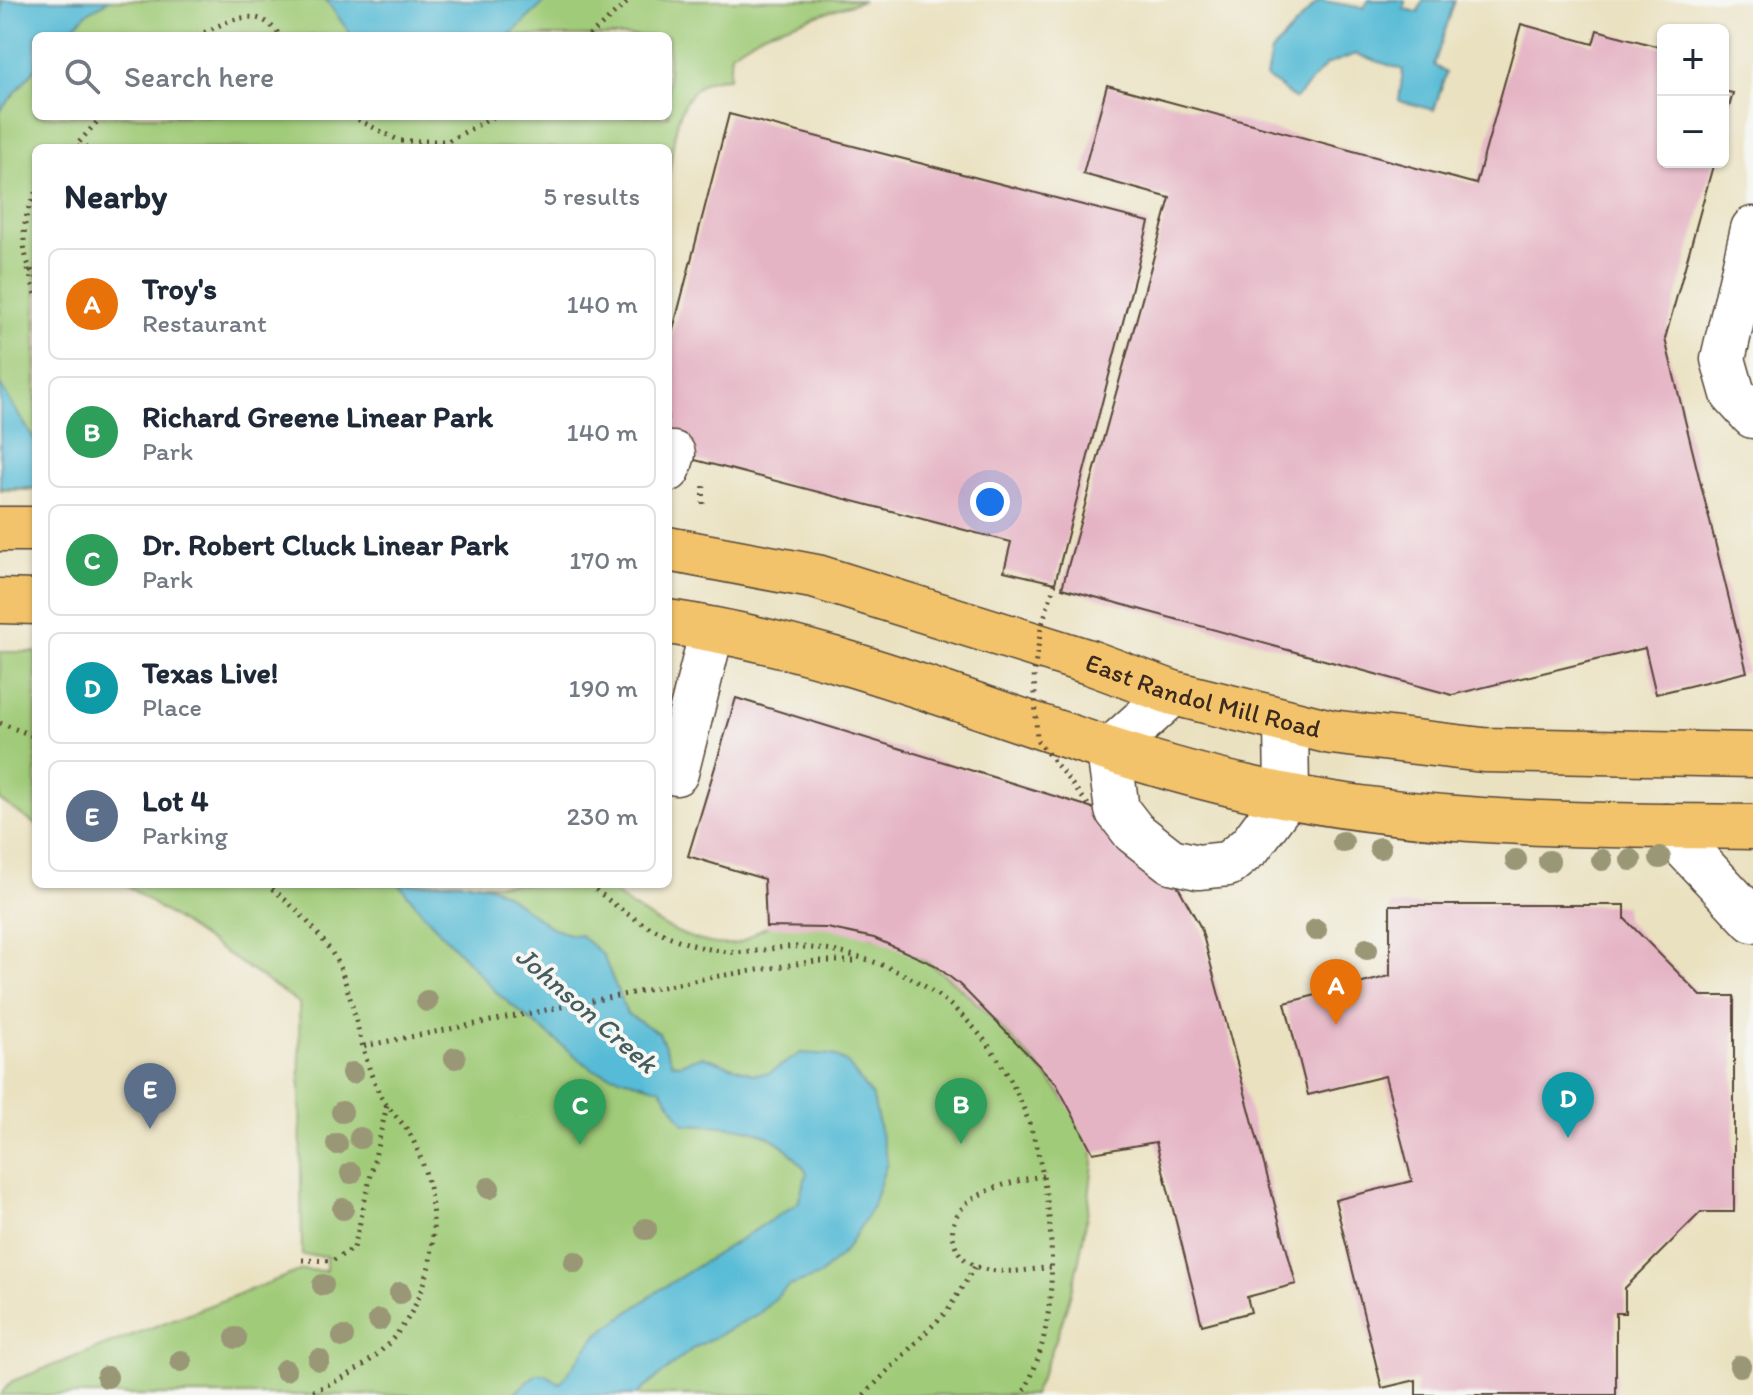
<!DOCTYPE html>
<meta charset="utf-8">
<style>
body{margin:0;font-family:Itim,sans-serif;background:#f2f2f3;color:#1f2937}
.controls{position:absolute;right:24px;top:24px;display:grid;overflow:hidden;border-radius:12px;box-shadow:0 2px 6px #0004}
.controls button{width:72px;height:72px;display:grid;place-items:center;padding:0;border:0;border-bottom:2px solid #e0e1e3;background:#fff;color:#1f2937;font:40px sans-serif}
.you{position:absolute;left:990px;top:502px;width:28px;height:28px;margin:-20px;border:6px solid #fff;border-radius:50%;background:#1a73e8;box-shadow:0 0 0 12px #1a73e833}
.badge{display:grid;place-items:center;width:52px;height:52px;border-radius:50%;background:#b5179e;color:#fff;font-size:26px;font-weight:700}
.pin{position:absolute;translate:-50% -66px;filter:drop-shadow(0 2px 4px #0008)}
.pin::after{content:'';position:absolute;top:42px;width:28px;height:24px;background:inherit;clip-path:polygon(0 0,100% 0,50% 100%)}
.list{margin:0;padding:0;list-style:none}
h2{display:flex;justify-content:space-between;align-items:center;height:104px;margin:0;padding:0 32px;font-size:34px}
h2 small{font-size:26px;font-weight:400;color:#747a83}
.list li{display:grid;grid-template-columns:52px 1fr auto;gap:24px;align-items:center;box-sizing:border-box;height:112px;margin:0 16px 16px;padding:0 16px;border:2px solid #e0e1e3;border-radius:12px}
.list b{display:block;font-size:30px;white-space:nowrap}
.list p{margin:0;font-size:26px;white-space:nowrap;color:#747a83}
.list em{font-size:26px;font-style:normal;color:#747a83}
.icon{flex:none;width:44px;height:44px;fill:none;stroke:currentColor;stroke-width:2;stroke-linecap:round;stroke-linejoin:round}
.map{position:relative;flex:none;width:1753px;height:1395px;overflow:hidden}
.search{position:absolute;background:#fff;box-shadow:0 2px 6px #0004;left:32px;top:32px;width:640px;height:88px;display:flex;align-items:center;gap:20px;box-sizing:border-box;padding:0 28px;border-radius:12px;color:#747a83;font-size:30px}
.panel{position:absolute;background:#fff;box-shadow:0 2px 6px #0004;left:32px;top:144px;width:640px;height:744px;border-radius:12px}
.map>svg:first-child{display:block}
.green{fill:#a0cb78;stroke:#6e7a4b;stroke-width:2;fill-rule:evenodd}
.water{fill:#57bbd6;stroke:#49727a;stroke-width:2}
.building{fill:#e5b4c4}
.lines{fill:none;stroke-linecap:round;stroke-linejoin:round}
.minor-casing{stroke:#554536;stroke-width:47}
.major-casing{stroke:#554536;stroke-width:47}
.path{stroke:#554536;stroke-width:5;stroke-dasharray:2 6;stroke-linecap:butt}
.minor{stroke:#fff;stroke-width:44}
.major{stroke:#f2c36a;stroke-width:44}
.path-bridge{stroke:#554536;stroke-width:5;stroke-dasharray:2 6;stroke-linecap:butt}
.tree{fill:#9a9776}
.labels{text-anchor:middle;stroke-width:8;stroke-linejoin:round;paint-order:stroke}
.street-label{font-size:26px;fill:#3b2a1e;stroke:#f6f6f2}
.water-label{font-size:28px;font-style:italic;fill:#455d5e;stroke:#f6f6f2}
</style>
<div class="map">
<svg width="1753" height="1395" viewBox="0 0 1753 1395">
<rect width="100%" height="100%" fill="#f6f6f2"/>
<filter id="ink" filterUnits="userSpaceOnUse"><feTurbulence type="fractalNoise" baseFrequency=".0125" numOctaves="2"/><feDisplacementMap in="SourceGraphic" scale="16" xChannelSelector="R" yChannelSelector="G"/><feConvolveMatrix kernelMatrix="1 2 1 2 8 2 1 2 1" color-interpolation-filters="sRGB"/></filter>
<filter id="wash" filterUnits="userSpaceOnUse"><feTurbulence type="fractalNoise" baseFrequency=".006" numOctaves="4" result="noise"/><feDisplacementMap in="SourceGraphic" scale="32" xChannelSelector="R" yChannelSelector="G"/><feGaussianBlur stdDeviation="1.8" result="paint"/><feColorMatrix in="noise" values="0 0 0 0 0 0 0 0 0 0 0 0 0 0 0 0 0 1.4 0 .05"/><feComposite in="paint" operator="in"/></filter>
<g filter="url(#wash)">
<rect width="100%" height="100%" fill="#eae1c0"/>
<g class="green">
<path d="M0 0H864L763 33 731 53 729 78C674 76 675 139 668 180V148H36V490H0ZM36 36H668V116H36Z"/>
<polygon points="0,652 36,652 36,825 0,800"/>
<path d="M124 884H603C632 909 697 953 738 943 747 941 755 931 764 928 787 919 848 930 872 937 925 952 961 987 999 1025 1035 1063 1074 1100 1092 1150 1095 1159 1092 1171 1091 1180 1085 1254 1064 1328 1033 1395H0L12 1381 302 1270 326 1271V1256L302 1255 299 1003Z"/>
</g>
<g class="water">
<polygon points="2,0 109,0 86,14 65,36 36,36 36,68 0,111"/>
<polygon points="326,0 547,0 509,36 352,36"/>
<polygon points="1319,0 1363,8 1369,0 1405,0 1404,9 1418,12 1423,0 1455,0 1434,65 1446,73 1434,110 1399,101 1403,70 1356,54 1326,65 1295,99 1266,77 1271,52"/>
<polygon points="0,385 36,442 36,488 0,488"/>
<path d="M399 884C425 884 457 879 482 884 517 891 543 936 580 935L603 955 627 1014 659 1033 672 1063 680 1064 703 1056 753 1074 769 1073 801 1053 833 1055 846 1062 873 1098 887 1162 872 1208 845 1251 819 1276 787 1287 760 1313 692 1349 636 1395H512L536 1374H545L560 1383 597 1335 661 1289 798 1203 807 1173C774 1123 738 1127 684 1124L660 1088 593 1070 499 995 427 918Z"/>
</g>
<g id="blocks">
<g class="building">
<polygon points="1521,24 1593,44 1597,30 1663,48 1663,162 1714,162 1665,339 1747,672 1656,694 1645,648 1452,695 1062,588 1170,198 1083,174 1107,85 1476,184"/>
<polygon points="1723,91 1733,93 1724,125 1723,125"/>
<polygon points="729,114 1149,222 1055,583 1004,571 1011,542 668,453 668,349"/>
<polygon points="736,698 1090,807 1114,819 1170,872 1201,928 1296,1284 1247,1297 1251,1312 1202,1325 1156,1142 1093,1153 1056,1083 960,985 935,965 874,938 827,928 766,927 764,879 688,856"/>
<polygon points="1390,905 1625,905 1625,919 1701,996 1734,996 1734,1212 1701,1212 1625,1288 1625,1313 1616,1313 1616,1395 1416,1395 1416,1380 1382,1388 1335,1200 1412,1181 1385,1076 1308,1095 1285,1003 1390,976"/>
</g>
</g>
</g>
<g filter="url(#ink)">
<use href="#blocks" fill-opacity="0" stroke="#554536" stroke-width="2"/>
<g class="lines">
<defs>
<g id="minor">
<polyline points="1753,229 1723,359 1733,394 1753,416"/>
<polyline points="668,470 673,454"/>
<polyline points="1173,693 1109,751 1117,810 1134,832 1171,861 1198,867 1228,864 1250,846 1287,796 1286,722"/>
<polyline points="676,773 712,630"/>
<polyline points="1665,826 1753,920"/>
</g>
<g id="major">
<polyline points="0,529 36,529"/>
<path id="s1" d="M668 549 817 577 1089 662 1173 693 1331 732 1483 750 1753 755"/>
<polyline points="0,601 36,602"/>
<path d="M668 622C869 651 1051 744 1248 788 1415 826 1583 825 1753 827"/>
</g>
</defs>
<use href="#minor" class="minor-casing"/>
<use href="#major" class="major-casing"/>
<g class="path">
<path d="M197 36C227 22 257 2 280 36"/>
<polyline points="589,36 630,0"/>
<polyline points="351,116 400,141 448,141 495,116"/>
<polyline points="77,147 91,148"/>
<polyline points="74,148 102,116"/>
<path d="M36 193C22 214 18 257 36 277"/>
<polyline points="28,269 36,295"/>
<polyline points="703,504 704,481"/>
<polyline points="0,723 36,737"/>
<path d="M266 884C291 902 330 942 341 970 356 1010 361 1055 379 1093 388 1111 406 1123 414 1142 448 1216 438 1304 373 1358 353 1375 328 1385 304 1395"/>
<path d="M590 884C627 919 677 947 729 952 753 955 777 945 801 947 939 958 1022 1051 1044 1182 1056 1251 1057 1332 1022 1395"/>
<polyline points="364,1046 713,977 816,961 859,961"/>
<path d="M1043 1176C1010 1181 936 1198 956 1247 961 1259 972 1266 984 1269 1006 1274 1029 1270 1051 1267"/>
<polyline points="302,1260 332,1261 354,1248 387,1105"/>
<polyline points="864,1395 948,1310 975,1266"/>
</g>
<use href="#minor" class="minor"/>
<use href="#major" class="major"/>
<polyline class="path-bridge" points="1055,583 1041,628 1034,673 1037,740 1090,807"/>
</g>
<g class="tree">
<circle cx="1343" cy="842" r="11"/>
<circle cx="1380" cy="848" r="11"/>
<circle cx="1660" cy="858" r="11"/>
<circle cx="1516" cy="860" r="11"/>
<circle cx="1602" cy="860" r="11"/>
<circle cx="1631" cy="860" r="11"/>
<circle cx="1549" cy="861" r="11"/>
<circle cx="1316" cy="930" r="11"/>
<circle cx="1367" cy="949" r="11"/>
<circle cx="427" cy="1001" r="11"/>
<circle cx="455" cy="1058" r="11"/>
<circle cx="352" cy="1073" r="11"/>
<circle cx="342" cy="1112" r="11"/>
<circle cx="360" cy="1138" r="11"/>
<circle cx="337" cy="1144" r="11"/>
<circle cx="351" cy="1173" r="11"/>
<circle cx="489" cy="1188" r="11"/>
<circle cx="343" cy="1209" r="11"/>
<circle cx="646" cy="1229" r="11"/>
<circle cx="575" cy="1262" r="11"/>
<circle cx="323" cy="1285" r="11"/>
<circle cx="400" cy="1293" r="11"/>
<circle cx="379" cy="1320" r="11"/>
<circle cx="343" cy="1337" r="11"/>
<circle cx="236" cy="1338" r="11"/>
<circle cx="319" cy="1360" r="11"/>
<circle cx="181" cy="1361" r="11"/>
<circle cx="1740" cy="1366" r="11"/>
<circle cx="285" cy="1370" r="11"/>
<circle cx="107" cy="1377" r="11"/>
</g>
</g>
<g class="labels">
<g class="street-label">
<text dy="9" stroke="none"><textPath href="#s1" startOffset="556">East Randol Mill Road</textPath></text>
</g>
<g class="water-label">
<text transform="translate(587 1009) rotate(41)" y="10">Johnson Creek</text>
</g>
</g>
</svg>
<div class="controls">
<button>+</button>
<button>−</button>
</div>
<div class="you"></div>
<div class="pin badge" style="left:1336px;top:1025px;background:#e8710a">A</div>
<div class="pin badge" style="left:961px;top:1144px;background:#2e9e5b">B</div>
<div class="pin badge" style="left:580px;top:1145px;background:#2e9e5b">C</div>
<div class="pin badge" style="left:1568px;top:1138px;background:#0f9aa8">D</div>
<div class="pin badge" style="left:150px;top:1129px;background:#5c6f8a">E</div>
<div class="search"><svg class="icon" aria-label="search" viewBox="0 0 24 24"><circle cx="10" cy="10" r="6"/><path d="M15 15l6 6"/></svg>Search here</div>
<section class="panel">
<h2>Nearby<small>5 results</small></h2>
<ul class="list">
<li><span class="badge" style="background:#e8710a">A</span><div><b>Troy's</b><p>Restaurant</p></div><em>140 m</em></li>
<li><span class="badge" style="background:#2e9e5b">B</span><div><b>Richard Greene Linear Park</b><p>Park</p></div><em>140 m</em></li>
<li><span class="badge" style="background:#2e9e5b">C</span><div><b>Dr. Robert Cluck Linear Park</b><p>Park</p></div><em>170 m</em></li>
<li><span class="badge" style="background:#0f9aa8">D</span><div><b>Texas Live!</b><p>Place</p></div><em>190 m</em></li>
<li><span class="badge" style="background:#5c6f8a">E</span><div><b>Lot 4</b><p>Parking</p></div><em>230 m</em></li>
</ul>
</section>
</div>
